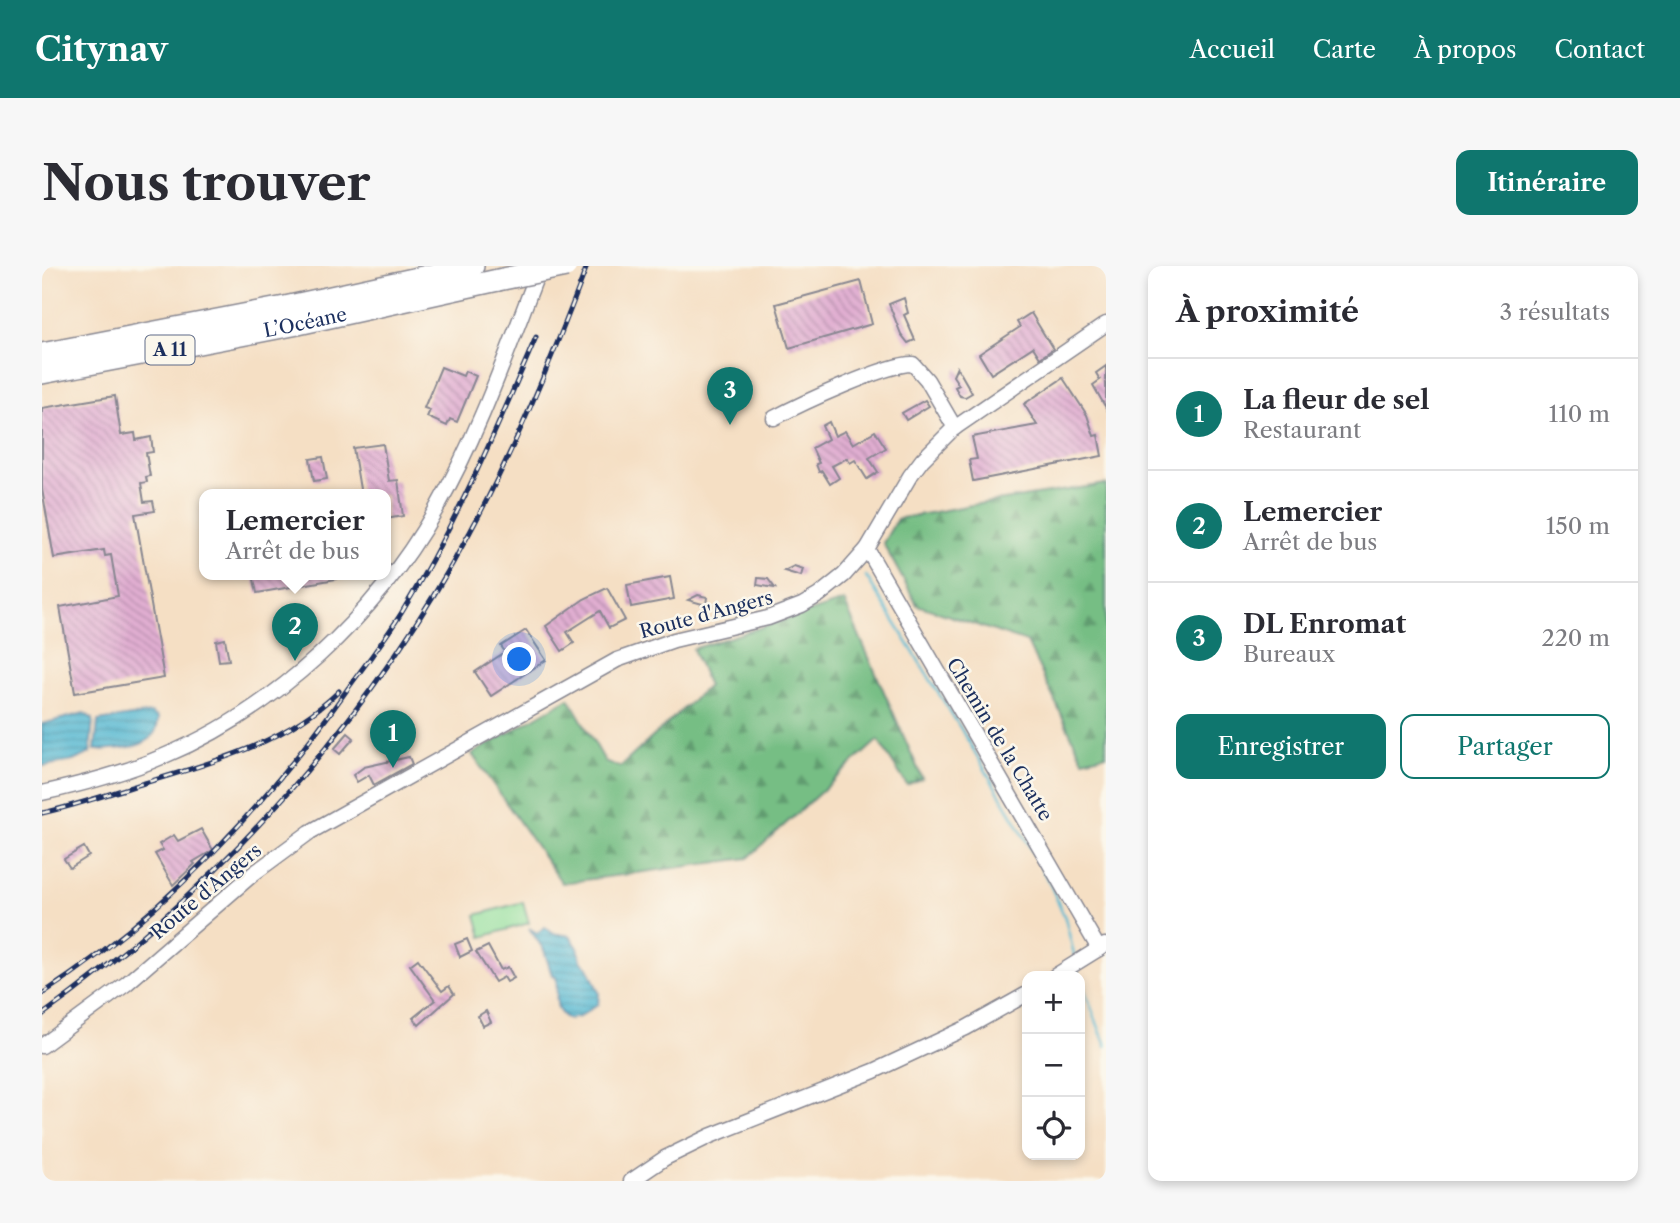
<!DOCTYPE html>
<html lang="fr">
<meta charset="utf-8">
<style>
body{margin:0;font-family:"Libre Caslon Text",serif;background:#f7f7f7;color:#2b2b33}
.controls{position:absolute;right:21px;bottom:21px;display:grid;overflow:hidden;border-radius:14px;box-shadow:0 4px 10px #0003}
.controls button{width:63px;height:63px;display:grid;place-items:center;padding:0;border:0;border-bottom:2px solid #e1e1e2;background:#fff;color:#2b2b33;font:35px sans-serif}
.you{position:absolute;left:478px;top:394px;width:24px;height:24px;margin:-18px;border:5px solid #fff;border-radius:50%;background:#1a73e8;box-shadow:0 0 0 10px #1a73e833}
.badge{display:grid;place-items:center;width:46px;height:46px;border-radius:50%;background:#0f766e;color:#fff;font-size:23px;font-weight:700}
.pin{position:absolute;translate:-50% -58px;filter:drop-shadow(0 2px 4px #0008)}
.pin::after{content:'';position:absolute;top:37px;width:24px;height:21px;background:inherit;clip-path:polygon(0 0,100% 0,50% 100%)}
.popup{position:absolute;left:157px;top:223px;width:192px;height:91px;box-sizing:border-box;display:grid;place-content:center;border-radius:14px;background:#fff;filter:drop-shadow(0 2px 5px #0005);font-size:23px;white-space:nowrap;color:#7c7c81}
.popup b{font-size:26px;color:#2b2b33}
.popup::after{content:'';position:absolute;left:50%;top:100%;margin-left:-14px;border:14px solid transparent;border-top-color:#fff}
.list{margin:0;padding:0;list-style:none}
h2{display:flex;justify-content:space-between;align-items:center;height:91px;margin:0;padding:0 28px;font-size:30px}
h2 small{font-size:23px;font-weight:400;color:#7c7c81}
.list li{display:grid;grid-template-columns:46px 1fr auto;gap:21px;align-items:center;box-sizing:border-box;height:112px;padding:0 28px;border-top:2px solid #e1e1e2}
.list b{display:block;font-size:26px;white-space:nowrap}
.list p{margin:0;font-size:23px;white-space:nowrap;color:#7c7c81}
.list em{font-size:23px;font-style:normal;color:#7c7c81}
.actions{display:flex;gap:14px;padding:21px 28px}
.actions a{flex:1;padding:16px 0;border:2px solid #0f766e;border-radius:14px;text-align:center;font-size:24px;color:#0f766e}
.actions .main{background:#0f766e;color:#fff}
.icon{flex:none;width:38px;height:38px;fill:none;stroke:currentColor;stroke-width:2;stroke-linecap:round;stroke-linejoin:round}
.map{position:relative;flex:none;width:1064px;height:915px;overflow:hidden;border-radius:14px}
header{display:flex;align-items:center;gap:42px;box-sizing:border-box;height:98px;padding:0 35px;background:#0f766e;color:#fff}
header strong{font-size:33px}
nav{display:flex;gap:38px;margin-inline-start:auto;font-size:24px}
.intro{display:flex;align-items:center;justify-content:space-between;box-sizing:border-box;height:168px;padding:0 42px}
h1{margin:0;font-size:49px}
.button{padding:18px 32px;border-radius:14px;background:#0f766e;color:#fff;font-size:24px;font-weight:700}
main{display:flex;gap:42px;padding:0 42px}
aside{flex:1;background:#fff;border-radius:14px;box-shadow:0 4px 10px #0003}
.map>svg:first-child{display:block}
.grass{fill:#93df9c;stroke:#57877d;stroke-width:2}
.forest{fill:url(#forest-firs);stroke:#487671;stroke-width:2}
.water{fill:url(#water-rules);stroke:#387498;stroke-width:2}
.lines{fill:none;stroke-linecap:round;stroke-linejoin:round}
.stream{stroke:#54b8d2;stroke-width:2.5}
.building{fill:url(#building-back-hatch)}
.minor-casing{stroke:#888791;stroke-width:17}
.highway-casing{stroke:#888791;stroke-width:24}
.minor{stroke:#fff;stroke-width:14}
.highway{stroke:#fff;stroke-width:21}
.rail-casing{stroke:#1b2f5e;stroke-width:5}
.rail{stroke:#fbf7ec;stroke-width:2.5;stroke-dasharray:8;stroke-linecap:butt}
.highway-bridge-casing{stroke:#888791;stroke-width:24;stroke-linecap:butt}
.highway-bridge{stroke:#fff;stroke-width:21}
.labels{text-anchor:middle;stroke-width:5;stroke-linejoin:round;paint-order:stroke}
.shield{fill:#fbf7ec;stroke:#5e6b89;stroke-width:2}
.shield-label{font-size:18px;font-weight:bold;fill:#1b2f5e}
.street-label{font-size:19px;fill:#1b2f5e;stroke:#fbf7ec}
</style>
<header>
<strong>Citynav</strong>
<nav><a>Accueil</a><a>Carte</a><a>À propos</a><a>Contact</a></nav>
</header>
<div class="intro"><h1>Nous trouver</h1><a class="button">Itinéraire</a></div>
<main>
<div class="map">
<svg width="1064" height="915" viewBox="0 0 1064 915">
<defs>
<pattern id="forest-firs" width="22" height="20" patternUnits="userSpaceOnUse" patternTransform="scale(1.75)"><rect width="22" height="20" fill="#76be84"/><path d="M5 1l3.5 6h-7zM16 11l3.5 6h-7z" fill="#609b6f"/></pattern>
<pattern id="water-rules" width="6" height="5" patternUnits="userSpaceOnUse" patternTransform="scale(1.75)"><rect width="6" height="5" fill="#54b8d2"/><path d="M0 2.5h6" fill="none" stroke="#4596ae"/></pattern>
<pattern id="building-back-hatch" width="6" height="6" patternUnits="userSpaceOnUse" patternTransform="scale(1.75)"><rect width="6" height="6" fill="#e1aed1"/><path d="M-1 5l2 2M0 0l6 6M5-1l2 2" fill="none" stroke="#b68ead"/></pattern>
</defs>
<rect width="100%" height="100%" fill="#fbf7ec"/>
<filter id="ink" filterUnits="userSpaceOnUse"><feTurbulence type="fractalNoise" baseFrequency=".0143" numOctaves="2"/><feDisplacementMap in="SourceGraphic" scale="14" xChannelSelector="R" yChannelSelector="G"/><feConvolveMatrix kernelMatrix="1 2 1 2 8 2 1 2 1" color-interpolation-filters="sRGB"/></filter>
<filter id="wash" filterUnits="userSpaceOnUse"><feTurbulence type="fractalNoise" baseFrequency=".00686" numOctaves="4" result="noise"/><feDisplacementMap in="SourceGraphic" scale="28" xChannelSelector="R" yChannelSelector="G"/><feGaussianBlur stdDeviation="1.57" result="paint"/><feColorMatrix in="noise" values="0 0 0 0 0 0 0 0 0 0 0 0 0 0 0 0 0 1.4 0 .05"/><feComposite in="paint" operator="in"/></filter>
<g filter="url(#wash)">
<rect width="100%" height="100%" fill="#f5dfc4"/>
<polygon class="grass" points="481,636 487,657 440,671 434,649"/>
<g class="forest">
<polygon points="1064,218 1064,489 1041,494 985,376 875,339 841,277 855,253 930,239"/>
<polygon points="802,335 880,512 865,519 836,474 706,592 520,617 430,488 527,432 564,497 578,501 666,420 651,383"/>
</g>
<g class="water">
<polygon points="42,447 51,453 48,487 31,495 0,500 0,458"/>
<path d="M109 447 116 452C116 485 78 482 53 484L56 455Z"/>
<path d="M503 661 510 667 528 670 536 682 539 695 546 701 557 727 556 738 537 751 526 753C509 744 517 727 514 711L510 709 502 684 487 662 495 667Z"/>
</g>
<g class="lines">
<g class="stream">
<polyline points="824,310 919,463 973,554 1008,618 1023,652 1033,692"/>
<polyline points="1035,702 1037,710"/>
<polyline points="1038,713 1064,780"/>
</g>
</g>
<g id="blocks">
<g class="building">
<polygon points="819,15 830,58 747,82 734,38"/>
<polygon points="862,32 866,47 862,49 873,74 866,77 859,68 847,38"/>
<polygon points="989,47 1011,83 998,92 991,81 949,108 937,88 978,61 975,56"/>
<polygon points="1064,100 1064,142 1051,119 1058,114 1054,107"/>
<polygon points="399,101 421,110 423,105 434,110 415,156 408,153 405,160 385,151 388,144 382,142"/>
<polygon points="915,101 930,127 923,131 918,130 913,121 917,119 911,110"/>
<polygon points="1021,112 1045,149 1052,170 1056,169 1060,190 931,215 927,194 935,193 930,171 995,159 982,138"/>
<polygon points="73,130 79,169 93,167 94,174 109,171 111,186 104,187 108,210 104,211 105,216 99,217 102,236 111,235 113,245 93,248 122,412 33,427 18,341 76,330 69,289 63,290 62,284 12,292 0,223 0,142"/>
<polygon points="883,134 887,140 864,154 860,147"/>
<polygon points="787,156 793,170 803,165 811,178 833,165 844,182 827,192 836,206 825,213 813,194 808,197 805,192 790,200 797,212 788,218 780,205 777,206 774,198 777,197 770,182 786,173 780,160"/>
<polygon points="341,178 347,215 356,214 361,250 344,253 344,229 319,229 311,182"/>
<polygon points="281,191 285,213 272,215 268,193"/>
<polygon points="752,300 761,303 759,310 742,305"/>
<polygon points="211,309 294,309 294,313 215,327"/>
<polygon points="628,311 632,333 589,341 585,319"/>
<polygon points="716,312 726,313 733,322 715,319"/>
<polygon points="565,322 583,354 567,362 558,345 525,366 532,377 520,385 504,360 542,333"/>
<polygon points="656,329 665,331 664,339 646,334"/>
<polygon points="484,364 504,394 449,430 433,406 463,386 459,380"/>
<polygon points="183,373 187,394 177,395 174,375"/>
<polygon points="306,467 312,472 298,488 292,483"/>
<polygon points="367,491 370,498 332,519 327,509 315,516 311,509 322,501"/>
<polygon points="159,563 171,584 151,596 153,598 131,619 113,588 121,584 117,578 132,569 136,575"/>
<polygon points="42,581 47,590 28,602 22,593"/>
<polygon points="425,673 430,685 418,691 413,678"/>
<polygon points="446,680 459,704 466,701 472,712 465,716 462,711 453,716 434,686"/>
<polygon points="376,693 400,725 407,720 412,728 377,759 371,752 393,734 368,699"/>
<polygon points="444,745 449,756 441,760 436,750"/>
</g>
</g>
</g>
<g filter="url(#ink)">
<use href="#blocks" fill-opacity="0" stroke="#888791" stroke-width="2"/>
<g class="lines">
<defs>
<g id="minor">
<path d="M732 152C758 138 846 97 871 98L885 114 913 162"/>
<polyline points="825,283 1057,683"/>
<path d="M0 527C41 518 83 507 122 490 233 444 334 349 393 245 437 168 466 83 498 1"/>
<polyline points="1013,710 1063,679"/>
<polyline points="0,780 84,718 211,608 268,566 575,394 632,374 726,352 760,339 777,329 802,309 825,283 868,210 880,194 911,163 1064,58"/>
<polyline points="589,915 623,892 668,870 832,805 924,762 985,728"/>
</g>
<g id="highway">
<polyline points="0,88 243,41 431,0"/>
<path id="s1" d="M0 107 256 58 456 14"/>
</g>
</defs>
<use href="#minor" class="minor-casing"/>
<use href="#highway" class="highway-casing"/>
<use href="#minor" class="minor"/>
<use href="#highway" class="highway"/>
<defs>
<g id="rail">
<path d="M0 547C33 540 66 528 99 518 169 497 243 478 297 425"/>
<path d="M0 728C121 650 219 545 302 428 321 401 342 375 360 346 413 259 454 165 494 71"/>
<path d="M0 749C176 623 325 457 428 266 474 181 511 91 545 0"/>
</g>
</defs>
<use href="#rail" class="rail-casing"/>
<use href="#rail" class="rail"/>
<defs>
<polyline id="highway-bridge" points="456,14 524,0"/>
</defs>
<use href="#highway-bridge" class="highway-bridge-casing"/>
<use href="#highway-bridge" class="highway-bridge"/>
</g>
</g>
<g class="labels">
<rect class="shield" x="103.5" y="69.5" width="49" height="29" rx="5"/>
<g class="shield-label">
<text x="128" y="90">A 11</text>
</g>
<g class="street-label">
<text dy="7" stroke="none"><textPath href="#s1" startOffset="268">L’Océane</textPath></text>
<text transform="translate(664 348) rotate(-15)" y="7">Route d'Angers</text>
<text transform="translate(958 473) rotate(59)" y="7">Chemin de la Chatte</text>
<text transform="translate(164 625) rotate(-40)" y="7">Route d'Angers</text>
</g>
</g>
</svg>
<div class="controls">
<button>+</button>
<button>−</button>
<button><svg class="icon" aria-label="locate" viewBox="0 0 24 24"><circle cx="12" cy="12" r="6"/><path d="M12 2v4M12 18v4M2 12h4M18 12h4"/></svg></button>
</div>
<div class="you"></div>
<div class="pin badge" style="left:351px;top:502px">1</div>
<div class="pin badge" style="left:253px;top:395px">2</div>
<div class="popup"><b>Lemercier</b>Arrêt de bus</div>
<div class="pin badge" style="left:688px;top:159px">3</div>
</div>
<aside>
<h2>À proximité<small>3 résultats</small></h2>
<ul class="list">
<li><span class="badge">1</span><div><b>La fleur de sel</b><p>Restaurant</p></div><em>110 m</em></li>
<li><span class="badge">2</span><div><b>Lemercier</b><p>Arrêt de bus</p></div><em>150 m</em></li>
<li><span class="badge">3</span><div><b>DL Enromat</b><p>Bureaux</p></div><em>220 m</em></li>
</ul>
<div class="actions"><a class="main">Enregistrer</a><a>Partager</a></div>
</aside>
</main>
